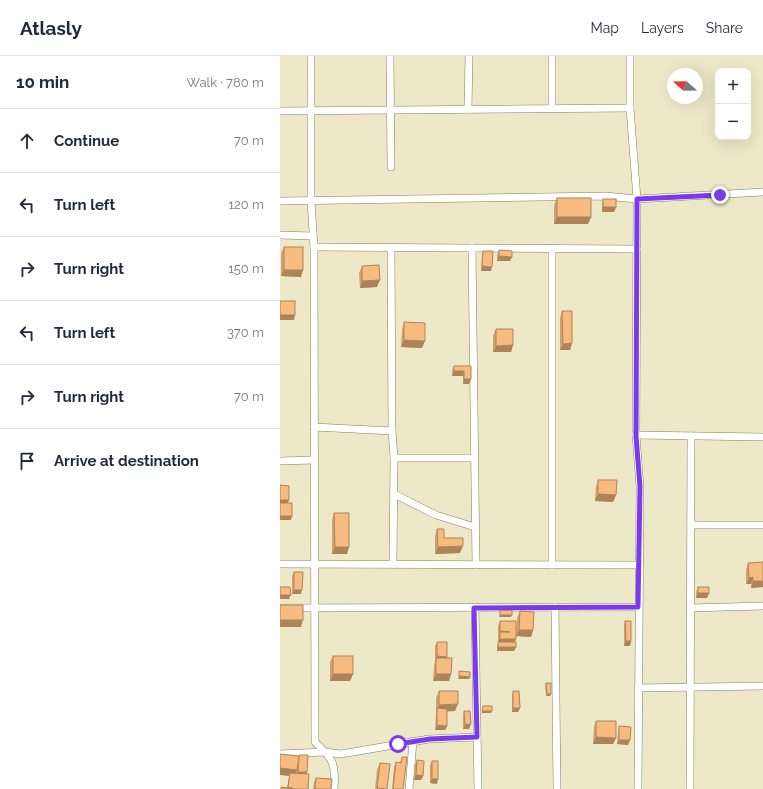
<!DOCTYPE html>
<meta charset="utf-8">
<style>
body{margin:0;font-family:Raleway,sans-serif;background:#f6f6f7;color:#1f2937}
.controls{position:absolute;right:12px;top:12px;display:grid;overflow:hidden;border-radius:8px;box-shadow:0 4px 16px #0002}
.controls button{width:36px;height:36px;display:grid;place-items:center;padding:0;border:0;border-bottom:1px solid #e0e1e3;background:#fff;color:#1f2937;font:20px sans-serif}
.compass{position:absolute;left:387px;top:12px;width:36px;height:36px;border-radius:50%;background:#fff;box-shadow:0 4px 16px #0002;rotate:290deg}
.stop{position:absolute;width:12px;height:12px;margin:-9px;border:3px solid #7c3aed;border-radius:50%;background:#fff}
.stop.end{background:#7c3aed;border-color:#fff;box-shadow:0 1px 4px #0008}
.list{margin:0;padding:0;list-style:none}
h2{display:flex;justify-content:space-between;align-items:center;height:52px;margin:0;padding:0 16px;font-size:17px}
h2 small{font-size:13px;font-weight:400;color:#747a83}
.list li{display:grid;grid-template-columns:26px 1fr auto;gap:12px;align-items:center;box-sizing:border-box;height:64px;padding:0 16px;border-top:1px solid #e0e1e3}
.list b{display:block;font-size:15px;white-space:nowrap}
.list em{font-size:13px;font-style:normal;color:#747a83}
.icon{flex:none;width:22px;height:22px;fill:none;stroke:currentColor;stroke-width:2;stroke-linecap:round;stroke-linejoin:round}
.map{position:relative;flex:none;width:483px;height:733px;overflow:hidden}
header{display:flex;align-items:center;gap:24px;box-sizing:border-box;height:56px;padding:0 20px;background:#fff;border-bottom:1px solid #e0e1e3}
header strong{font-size:19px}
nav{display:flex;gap:22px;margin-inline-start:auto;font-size:14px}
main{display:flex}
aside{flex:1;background:#fff}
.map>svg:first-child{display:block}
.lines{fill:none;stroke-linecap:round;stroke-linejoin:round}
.minor-casing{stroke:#847f62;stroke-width:8}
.minor{stroke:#fff;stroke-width:7}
.wall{fill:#d4a16e}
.shaded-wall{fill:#ad835a}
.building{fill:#f7bb80;stroke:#ad835a}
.route{stroke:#7c3aed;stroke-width:5}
</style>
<header>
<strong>Atlasly</strong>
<nav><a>Map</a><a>Layers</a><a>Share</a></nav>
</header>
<main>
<aside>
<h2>10 min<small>Walk · 780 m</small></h2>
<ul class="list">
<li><svg class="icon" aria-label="ahead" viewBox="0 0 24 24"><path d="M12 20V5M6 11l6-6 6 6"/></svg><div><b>Continue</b></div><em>70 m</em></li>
<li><svg class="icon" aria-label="left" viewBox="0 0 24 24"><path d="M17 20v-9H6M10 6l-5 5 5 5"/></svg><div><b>Turn left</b></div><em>120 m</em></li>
<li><svg class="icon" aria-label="right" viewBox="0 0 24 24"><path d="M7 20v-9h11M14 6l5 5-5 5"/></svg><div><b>Turn right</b></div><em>150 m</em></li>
<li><svg class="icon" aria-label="left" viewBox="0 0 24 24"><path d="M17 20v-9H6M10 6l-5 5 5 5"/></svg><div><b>Turn left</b></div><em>370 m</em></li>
<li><svg class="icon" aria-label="right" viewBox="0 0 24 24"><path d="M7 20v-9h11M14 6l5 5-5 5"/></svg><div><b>Turn right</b></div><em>70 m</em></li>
<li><svg class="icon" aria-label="arrive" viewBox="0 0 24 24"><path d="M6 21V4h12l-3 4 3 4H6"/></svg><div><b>Arrive at destination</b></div></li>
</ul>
</aside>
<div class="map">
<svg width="483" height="733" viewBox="0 0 483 733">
<rect width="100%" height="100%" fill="#ede8c7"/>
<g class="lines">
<defs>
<g id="minor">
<path d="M31 0V145L34 191 35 686C53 703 56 707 54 733"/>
<polyline points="110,0 111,111"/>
<polyline points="350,0 350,52 357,143 483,136"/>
<polyline points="188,53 189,0"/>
<polyline points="272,53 272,0"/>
<polyline points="0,55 350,52"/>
<polyline points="0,145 325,140 357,143 356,379 360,431 358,733"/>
<polyline points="0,179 32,180"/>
<polyline points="34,191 357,193"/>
<polyline points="111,192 112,375"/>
<polyline points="192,192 196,509"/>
<polyline points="34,371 112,375 114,402 195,402"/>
<polyline points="356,379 483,381"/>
<polyline points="0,405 34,404"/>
<polyline points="114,438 156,459 195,471"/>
<polyline points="411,469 483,469"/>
<polyline points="0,508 358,509"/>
<polyline points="113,508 114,402"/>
<polyline points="272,509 272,192"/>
<polyline points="195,551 198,733"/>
<polyline points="275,551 277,733"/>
<polyline points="0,552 358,551"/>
<polyline points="410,552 483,550"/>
<polyline points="358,632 483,630"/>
<polyline points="0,698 45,696 61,698 149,683 197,681"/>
<polyline points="129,733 133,685"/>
<polyline points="410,733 411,380"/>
</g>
</defs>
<use href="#minor" class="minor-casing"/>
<use href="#minor" class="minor"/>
</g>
<g class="wall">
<polygon points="277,142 308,168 274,168 274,149"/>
<polygon points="323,143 336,151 334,156 322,156 322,148"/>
<polygon points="4,191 21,221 1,220 1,197"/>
<polygon points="219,194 230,205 217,205 217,199"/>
<polygon points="203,195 211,215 201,215 202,199"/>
<polygon points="82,210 97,231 80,232 79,217"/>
<polygon points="282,255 292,287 290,294 280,294 280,262"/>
<polygon points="124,266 142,292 121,291 122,273"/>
<polygon points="216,273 233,289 231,296 213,296 213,280"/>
<polygon points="174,310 191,310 191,323 189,328 183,328 183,320 172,320 172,314"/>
<polygon points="318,424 336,439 333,446 315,445 316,430"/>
<polygon points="54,457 67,498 52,498 52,464"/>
<polygon points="157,473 164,482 180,497 155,498 155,480"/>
<polygon points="468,507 483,531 471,532 471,528 466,528 466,514"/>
<polygon points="14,516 21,538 12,538 12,520"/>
<polygon points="418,531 429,537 427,542 416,542 416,536"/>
<polygon points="240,555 253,574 251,581 236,580 237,562"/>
<polygon points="220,565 235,586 236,591 234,595 217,595 217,590 218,587 218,570"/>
<polygon points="345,565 351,585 350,590 344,590 344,569"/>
<polygon points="157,586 166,602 171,618 169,625 153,625 154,609 155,605 155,590"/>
<polygon points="53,600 73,618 70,625 50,625 50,606"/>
<polygon points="266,627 271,638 270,640 266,640 265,630"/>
<polygon points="159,635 175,655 167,655 167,670 165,674 155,674 156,657 156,642"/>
<polygon points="233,635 240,652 238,656 232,656 232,640"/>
<polygon points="184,655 189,673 183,673 183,660"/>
<polygon points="316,665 336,682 333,688 313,688 314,671"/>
<polygon points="339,670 350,684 348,689 337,688 338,675"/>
<polygon points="0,698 26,718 28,733 1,733 1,731 7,732 9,720"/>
<polygon points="122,701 123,733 112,733 114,711 116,706 120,707"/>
<polygon points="137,704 143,720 141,724 134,724 135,709"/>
<polygon points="152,705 157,728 150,727 150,710"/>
<polygon points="100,707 107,733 95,733 97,714"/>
<polygon points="36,722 51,733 33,733 34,726"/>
</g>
<g class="shaded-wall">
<polygon points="323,151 336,151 334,156 322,156"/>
<polygon points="277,161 311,161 308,168 274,168"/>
<polygon points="219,200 232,201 230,205 217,205"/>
<polygon points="202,210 212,211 211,215 201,215"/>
<polygon points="4,214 23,214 21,221 1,220"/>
<polygon points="100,224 97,231 80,232 82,225"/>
<polygon points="0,259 15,259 14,264 0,264"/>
<polygon points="124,284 145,285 142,292 121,291"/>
<polygon points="292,287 290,294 280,294 283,288"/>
<polygon points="233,289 231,296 213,296 216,290"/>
<polygon points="174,315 184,315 183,320 172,320"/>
<polygon points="184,323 191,323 189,328 183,328"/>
<polygon points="318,438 336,439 333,446 315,445"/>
<polygon points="0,444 9,444 7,449 0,449"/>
<polygon points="0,460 12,460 11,464 0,464"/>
<polygon points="183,490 180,497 155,498 158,491"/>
<polygon points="55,491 69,491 67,498 52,498"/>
<polygon points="473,521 471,528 466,528 469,522"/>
<polygon points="473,525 483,525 483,531 471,532"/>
<polygon points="14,534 22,534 21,538 12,538"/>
<polygon points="418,537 429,537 427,542 416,542"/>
<polygon points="0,539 11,539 9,543 0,543"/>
<polygon points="220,559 232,559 231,561 219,561"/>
<polygon points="0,564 23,564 21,571 0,571"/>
<polygon points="239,574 253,574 251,581 236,580"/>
<polygon points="220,583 236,583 234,588 218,586"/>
<polygon points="346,585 351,585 350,590 344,590"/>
<polygon points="218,591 236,591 234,595 217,595"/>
<polygon points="157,600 167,601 165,605 156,602 155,605"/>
<polygon points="53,618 73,618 70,625 50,625"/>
<polygon points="156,618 171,618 169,625 153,625"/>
<polygon points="179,620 190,621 189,623 178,623"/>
<polygon points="267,638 271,638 270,640 266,640"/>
<polygon points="178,648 175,655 157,656 157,653 159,649"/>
<polygon points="233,652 240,652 238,656 232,656"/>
<polygon points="202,655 212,655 211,657 202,657"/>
<polygon points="191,668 189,673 183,673 185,669"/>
<polygon points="157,669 167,670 165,674 155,674"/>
<polygon points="316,681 336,682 333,688 313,688"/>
<polygon points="339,684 350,684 348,689 337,688"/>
<polygon points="0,712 17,714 15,721 10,717 9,720 0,719"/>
<polygon points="18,716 27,716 25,721 16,720"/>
<polygon points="136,719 143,720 141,724 134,724"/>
<polygon points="152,723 158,723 157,728 150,727"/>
</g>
<g class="building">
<rect x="277" y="142" width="34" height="19"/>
<rect x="323" y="143" width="13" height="8"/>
<rect x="4" y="191" width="19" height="23"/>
<polygon points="219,194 232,195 232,201 219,200"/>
<polygon points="203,195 213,195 212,211 202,210"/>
<polygon points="99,209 100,224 82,225 82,210"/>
<rect x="0" y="245" width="15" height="14"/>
<polygon points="282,255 292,255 292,287 283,288"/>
<polygon points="124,266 145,267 145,285 124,284"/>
<polygon points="216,273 233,273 233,289 216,290"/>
<polygon points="174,310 191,310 191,323 184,323 184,315 174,315"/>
<polygon points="318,424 337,424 336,439 318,438"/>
<polygon points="0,429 9,430 9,444 0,444"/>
<rect x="0" y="447" width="12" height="13"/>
<polygon points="54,457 69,457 69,491 55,491"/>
<polygon points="157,473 164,473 164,482 183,482 183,490 158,491"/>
<polygon points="483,506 483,525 473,525 473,521 469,522 468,507"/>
<polygon points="14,516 23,516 22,534 14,534"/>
<polygon points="0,531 10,531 11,539 0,539"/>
<rect x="418" y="531" width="11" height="6"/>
<rect x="0" y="549" width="23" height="15"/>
<rect x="220" y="554" width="12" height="5"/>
<polygon points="240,555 254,556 253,574 239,574"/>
<polygon points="220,565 236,565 236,583 220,583 220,576 230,576 220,575"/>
<polygon points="345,565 351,565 351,585 346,585"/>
<polygon points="157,586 167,586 167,601 157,600"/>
<rect x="218" y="586" width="18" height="5"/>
<rect x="53" y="600" width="20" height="18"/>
<polygon points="156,602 172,602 171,618 156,618"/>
<polygon points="179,615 190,616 190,621 179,620"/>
<polygon points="266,627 271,627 271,638 267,638"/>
<polygon points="159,635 178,635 178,648 159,649"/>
<polygon points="233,635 239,635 240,652 233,652"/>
<polygon points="203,650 212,650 212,655 202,655"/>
<polygon points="157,652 167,653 167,670 157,669"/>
<polygon points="184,655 190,655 191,668 185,669"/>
<polygon points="316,665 336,665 336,682 316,681"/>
<polygon points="339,670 351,671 350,684 339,684"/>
<polygon points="0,698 19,700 17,714 0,712"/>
<polygon points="19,699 28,699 27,716 18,716 19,700"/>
<polygon points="122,701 127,701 123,733 113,733 116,706 121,707"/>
<polygon points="137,704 144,705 143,720 136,719"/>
<rect x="152" y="705" width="6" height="18"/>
<polygon points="100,707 110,708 107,733 97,732"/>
<polygon points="10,717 29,718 28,733 1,733 1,731 15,733 8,731"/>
<polygon points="36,722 52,723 51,733 35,733"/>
</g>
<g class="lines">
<polyline class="route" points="118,688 150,683 197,681 194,552 358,551 360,431 356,380 357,143 440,139"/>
</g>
</svg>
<div class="controls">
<button>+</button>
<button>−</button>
</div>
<svg class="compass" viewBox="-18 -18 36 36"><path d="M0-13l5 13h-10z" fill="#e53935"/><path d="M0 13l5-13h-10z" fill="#747a83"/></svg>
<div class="stop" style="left:118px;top:688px"></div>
<div class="stop end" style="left:440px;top:139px"></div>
</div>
</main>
